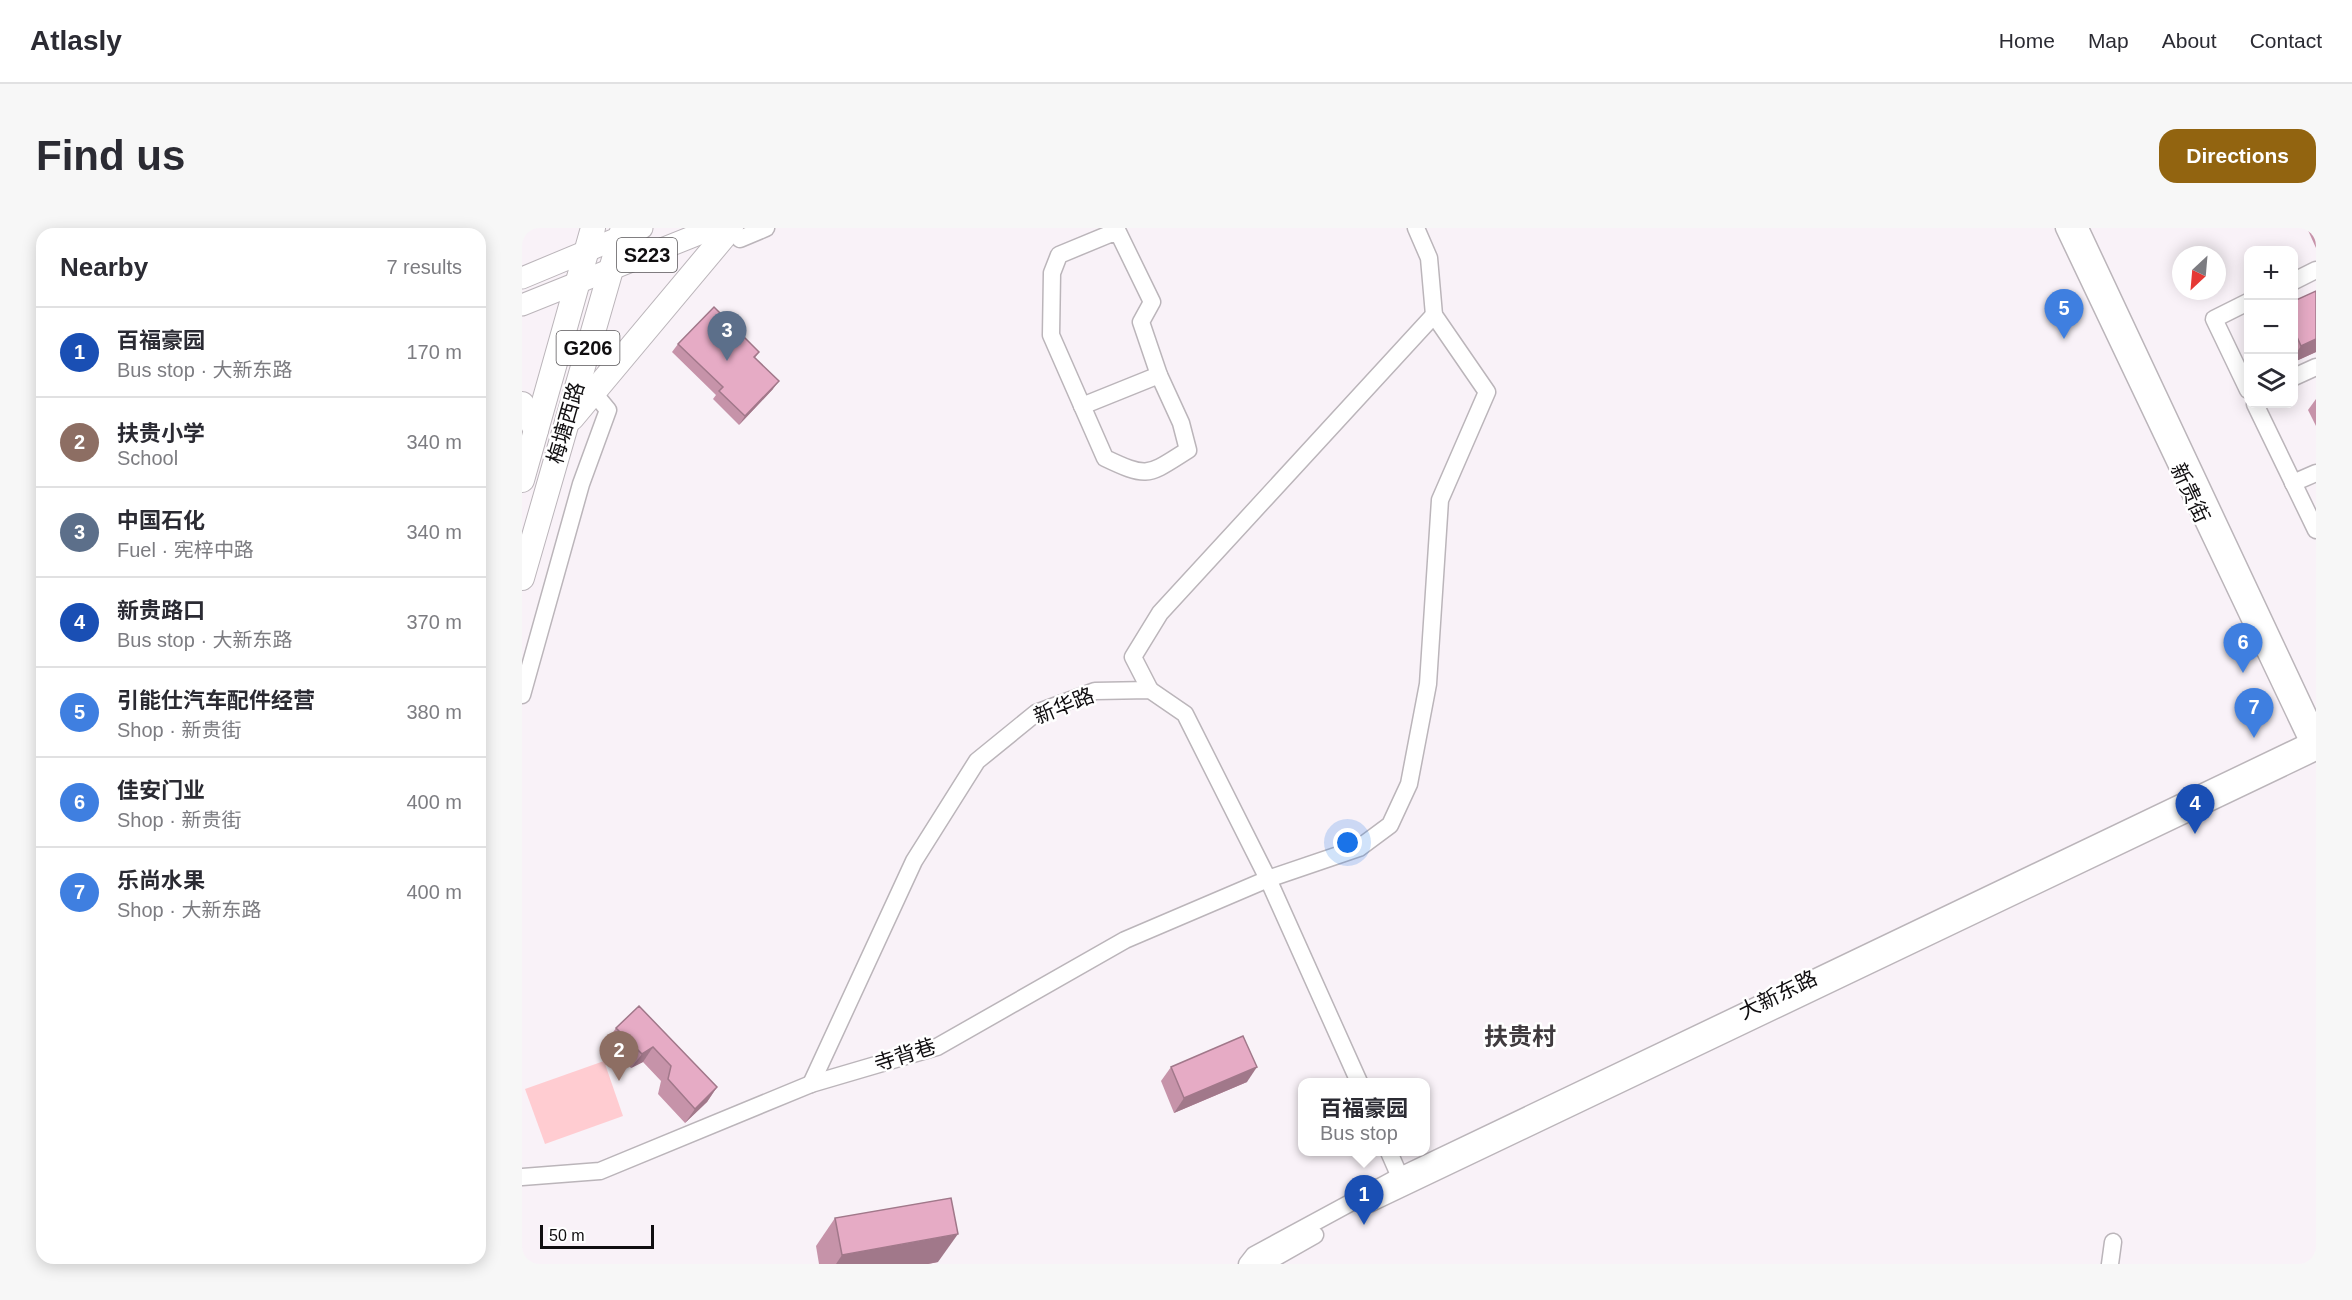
<!DOCTYPE html>
<meta charset="utf-8">
<style>
body{margin:0;font-family:Helvetica,"Noto Sans SC",sans-serif;background:#f7f7f7;color:#2b2b33}
.controls{position:absolute;right:18px;top:18px;display:grid;overflow:hidden;border-radius:12px;box-shadow:0 3px 15px #0003}
.controls button{width:54px;height:54px;display:grid;place-items:center;padding:0;border:0;border-bottom:2px solid #e1e1e2;background:#fff;color:#2b2b33;font:30px sans-serif}
.compass{position:absolute;left:1650px;top:18px;width:54px;height:54px;border-radius:50%;background:#fff;box-shadow:0 3px 15px #0003;rotate:206deg}
.scale{position:absolute;left:18px;bottom:15px;width:114px;box-sizing:border-box;padding-left:6px;border:3px solid #100e10;border-top:0;font-size:16px;line-height:21px;white-space:nowrap;color:#100e10;-webkit-text-stroke:4px #fff;paint-order:stroke}
.you{position:absolute;left:826px;top:615px;width:21px;height:21px;margin:-15px;border:4px solid #fff;border-radius:50%;background:#1a73e8;box-shadow:0 0 0 9px #1a73e833}
.badge{display:grid;place-items:center;width:39px;height:39px;border-radius:50%;background:#926410;color:#fff;font-size:20px;font-weight:700}
.pin{position:absolute;translate:-50% -50px;filter:drop-shadow(0 2px 3px #0008)}
.pin::after{content:'';position:absolute;top:32px;width:21px;height:18px;background:inherit;clip-path:polygon(0 0,100% 0,50% 100%)}
.popup{position:absolute;left:776px;top:850px;width:132px;height:78px;box-sizing:border-box;display:grid;place-content:center;border-radius:12px;background:#fff;filter:drop-shadow(0 2px 4px #0005);font-size:20px;white-space:nowrap;color:#7c7c81}
.popup b{font-size:22px;color:#2b2b33}
.popup::after{content:'';position:absolute;left:50%;top:100%;margin-left:-12px;border:12px solid transparent;border-top-color:#fff}
.list{margin:0;padding:0;list-style:none}
h2{display:flex;justify-content:space-between;align-items:center;height:78px;margin:0;padding:0 24px;font-size:26px}
h2 small{font-size:20px;font-weight:400;color:#7c7c81}
.list li{display:grid;grid-template-columns:39px 1fr auto;gap:18px;align-items:center;box-sizing:border-box;height:90px;padding:0 24px;border-top:2px solid #e1e1e2}
.list b{display:block;font-size:22px;white-space:nowrap}
.list p{margin:0;font-size:20px;white-space:nowrap;color:#7c7c81}
.list em{font-size:20px;font-style:normal;color:#7c7c81}
.icon{flex:none;width:33px;height:33px;fill:none;stroke:currentColor;stroke-width:2;stroke-linecap:round;stroke-linejoin:round}
.map{position:relative;flex:none;width:1794px;height:1036px;overflow:hidden;border-radius:18px}
header{display:flex;align-items:center;gap:36px;box-sizing:border-box;height:84px;padding:0 30px;background:#fff;border-bottom:2px solid #e1e1e2}
header strong{font-size:28px}
nav{display:flex;gap:33px;margin-inline-start:auto;font-size:21px}
.intro{display:flex;align-items:center;justify-content:space-between;box-sizing:border-box;height:144px;padding:0 36px}
h1{margin:0;font-size:42px}
.button{padding:15px 27px;border-radius:18px;background:#926410;color:#fff;font-size:21px;font-weight:700}
main{display:flex;gap:36px;padding:0 36px}
aside{flex:1;background:#fff;border-radius:18px;box-shadow:0 3px 15px #0003}
.map>svg:first-child{display:block}
.green{fill:#ffccd1}
.lines{fill:none;stroke-linecap:round;stroke-linejoin:round}
.minor-casing{stroke:#bbb5ba;stroke-width:19}
.major-casing{stroke:#bbb5ba;stroke-width:23}
.highway-casing{stroke:#bbb5ba;stroke-width:26}
.minor{stroke:#fff;stroke-width:16}
.major{stroke:#fff;stroke-width:21}
.highway{stroke:#fff;stroke-width:24}
.wall{fill:#c693a9}
.shaded-wall{fill:#a1788a}
.building{fill:#e6abc5;stroke:#a1788a;stroke-width:1.5}
.labels{text-anchor:middle;stroke-width:5;stroke-linejoin:round;paint-order:stroke}
.shield{fill:#fff;stroke:#585658;stroke-width:1.5}
.shield-label{font-size:20px;font-weight:bold;fill:#100e10}
.street-label{font-size:21px;fill:#100e10;stroke:#fff}
.quarter-label{font-size:24px;font-weight:bold;fill:#403b3f;stroke:#fff}
</style>
<header>
<strong>Atlasly</strong>
<nav><a>Home</a><a>Map</a><a>About</a><a>Contact</a></nav>
</header>
<div class="intro"><h1>Find us</h1><a class="button">Directions</a></div>
<main>
<aside>
<h2>Nearby<small>7 results</small></h2>
<ul class="list">
<li><span class="badge" style="background:#1a4fb4">1</span><div><b>百福豪园</b><p>Bus stop · 大新东路</p></div><em>170 m</em></li>
<li><span class="badge" style="background:#8d6e63">2</span><div><b>扶贵小学</b><p>School</p></div><em>340 m</em></li>
<li><span class="badge" style="background:#5c6f8a">3</span><div><b>中国石化</b><p>Fuel · 宪梓中路</p></div><em>340 m</em></li>
<li><span class="badge" style="background:#1a4fb4">4</span><div><b>新贵路口</b><p>Bus stop · 大新东路</p></div><em>370 m</em></li>
<li><span class="badge" style="background:#3f7fe0">5</span><div><b>引能仕汽车配件经营</b><p>Shop · 新贵街</p></div><em>380 m</em></li>
<li><span class="badge" style="background:#3f7fe0">6</span><div><b>佳安门业</b><p>Shop · 新贵街</p></div><em>400 m</em></li>
<li><span class="badge" style="background:#3f7fe0">7</span><div><b>乐尚水果</b><p>Shop · 大新东路</p></div><em>400 m</em></li>
</ul>
</aside>
<div class="map">
<svg width="1794" height="1036" viewBox="0 0 1794 1036">
<rect width="100%" height="100%" fill="#f9f2f8"/>
<polygon class="green" points="82,833 101,888 23,916 3,861"/>
<g class="lines">
<defs>
<g id="minor">
<path d="M594 0 630 74 619 94 637 147 659 195 666 222C626 247 627 251 583 230L529 107 530 45 537 27 595 3"/>
<polyline points="1542,0 1790,522"/>
<polyline points="1558,0 1794,503"/>
<polyline points="218,11 244,0"/>
<polyline points="1772,53 1794,42"/>
<polyline points="1726,74 1692,91 1726,162"/>
<polyline points="1772,149 1794,139"/>
<polyline points="1733,176 1794,302"/>
<polyline points="560,178 637,147"/>
<polyline points="1771,255 1794,245"/>
<polyline points="628,462 611,429 638,385 912,87"/>
<polyline points="0,467 59,256 86,182 72,165"/>
<polyline points="289,856 392,633 455,533 514,485 573,463 628,462 663,486 746,651 837,854"/>
<polyline points="867,924 881,956"/>
<polyline points="0,949 78,943 289,856 415,819 603,712 746,651 837,620 868,597 887,556 906,456 918,272 965,164 912,87 907,30 894,0"/>
<polyline points="847,976 1794,524"/>
<polyline points="725,1036 732,1027 878,948 1794,510"/>
<polyline points="742,1036 793,1007"/>
<polyline points="1588,1036 1591,1014"/>
</g>
<g id="major">
<polyline points="0,50 120,0"/>
<polyline points="0,77 192,0"/>
</g>
<g id="highway">
<polyline points="0,176 14,202"/>
<polyline points="50,190 209,0"/>
<polyline points="0,252 71,0"/>
<polyline points="0,350 101,0"/>
</g>
</defs>
<use href="#minor" class="minor-casing"/>
<use href="#major" class="major-casing"/>
<use href="#highway" class="highway-casing"/>
<use href="#minor" class="minor"/>
<use href="#major" class="major"/>
<use href="#highway" class="highway"/>
</g>
<g class="wall">
<polygon points="1785,0 1794,0 1794,20"/>
<polygon points="1794,63 1794,124 1772,134 1772,73"/>
<polygon points="156,116 237,124 233,130 251,161 217,197 191,171 194,167 150,124"/>
<polygon points="1794,171 1794,198 1786,182"/>
<polygon points="117,778 195,859 185,874 163,895 136,866 139,853 121,834 109,840 84,814 94,800"/>
<polygon points="649,839 725,854 652,885 639,853"/>
<polygon points="313,990 416,1034 406,1036 297,1036 294,1018"/>
</g>
<g class="shaded-wall">
<polygon points="1794,111 1794,124 1772,134 1772,128 1779,118"/>
<polygon points="257,153 251,161 217,197 223,188"/>
<polygon points="131,819 121,834 109,840 120,826"/>
<polygon points="735,839 725,854 652,885 662,870"/>
<polygon points="195,859 185,874 163,895 173,881"/>
<polygon points="436,1006 416,1034 406,1036 314,1036 320,1027"/>
</g>
<g class="building">
<polygon points="1794,63 1794,111 1779,118 1772,102 1772,73"/>
<polygon points="192,79 237,124 232,129 257,153 223,188 197,163 201,159 156,116"/>
<polygon points="117,778 195,859 173,881 146,851 149,838 131,819 120,826 94,800"/>
<polygon points="721,808 735,839 662,870 649,839"/>
<polygon points="429,970 436,1006 320,1027 313,990"/>
</g>
<g class="labels">
<g class="shield">
<rect x="95" y="10" width="60" height="34" rx="4.5"/>
<rect x="34.5" y="103" width="63" height="34" rx="4.5"/>
</g>
<g class="shield-label">
<text x="125" y="34">S223</text>
<text x="66" y="127">G206</text>
</g>
<g class="street-label">
<text transform="translate(44 195) rotate(-74)" y="7">梅塘西路</text>
<text transform="translate(1668 265) rotate(65)" y="7">新贵街</text>
<text transform="translate(542 478) rotate(-22)" y="7">新华路</text>
<text transform="translate(1256 767) rotate(-26)" y="7">大新东路</text>
<text transform="translate(383 827) rotate(-18)" y="7">寺背巷</text>
</g>
<g class="quarter-label">
<text x="998" y="817">扶贵村</text>
</g>
</g>
</svg>
<div class="controls">
<button>+</button>
<button>−</button>
<button><svg class="icon" aria-label="layers" viewBox="0 0 24 24"><path d="M12 4l9 5-9 5-9-5zM3 14l9 5 9-5"/></svg></button>
</div>
<svg class="compass" viewBox="-18 -18 36 36"><path d="M0-13l5 13h-10z" fill="#e53935"/><path d="M0 13l5-13h-10z" fill="#7c7c81"/></svg>
<div class="scale">50 m</div>
<div class="you"></div>
<div class="pin badge" style="left:842px;top:997px;background:#1a4fb4">1</div>
<div class="popup"><b>百福豪园</b>Bus stop</div>
<div class="pin badge" style="left:97px;top:853px;background:#8d6e63">2</div>
<div class="pin badge" style="left:205px;top:133px;background:#5c6f8a">3</div>
<div class="pin badge" style="left:1673px;top:606px;background:#1a4fb4">4</div>
<div class="pin badge" style="left:1542px;top:111px;background:#3f7fe0">5</div>
<div class="pin badge" style="left:1721px;top:445px;background:#3f7fe0">6</div>
<div class="pin badge" style="left:1732px;top:510px;background:#3f7fe0">7</div>
</div>
</main>
